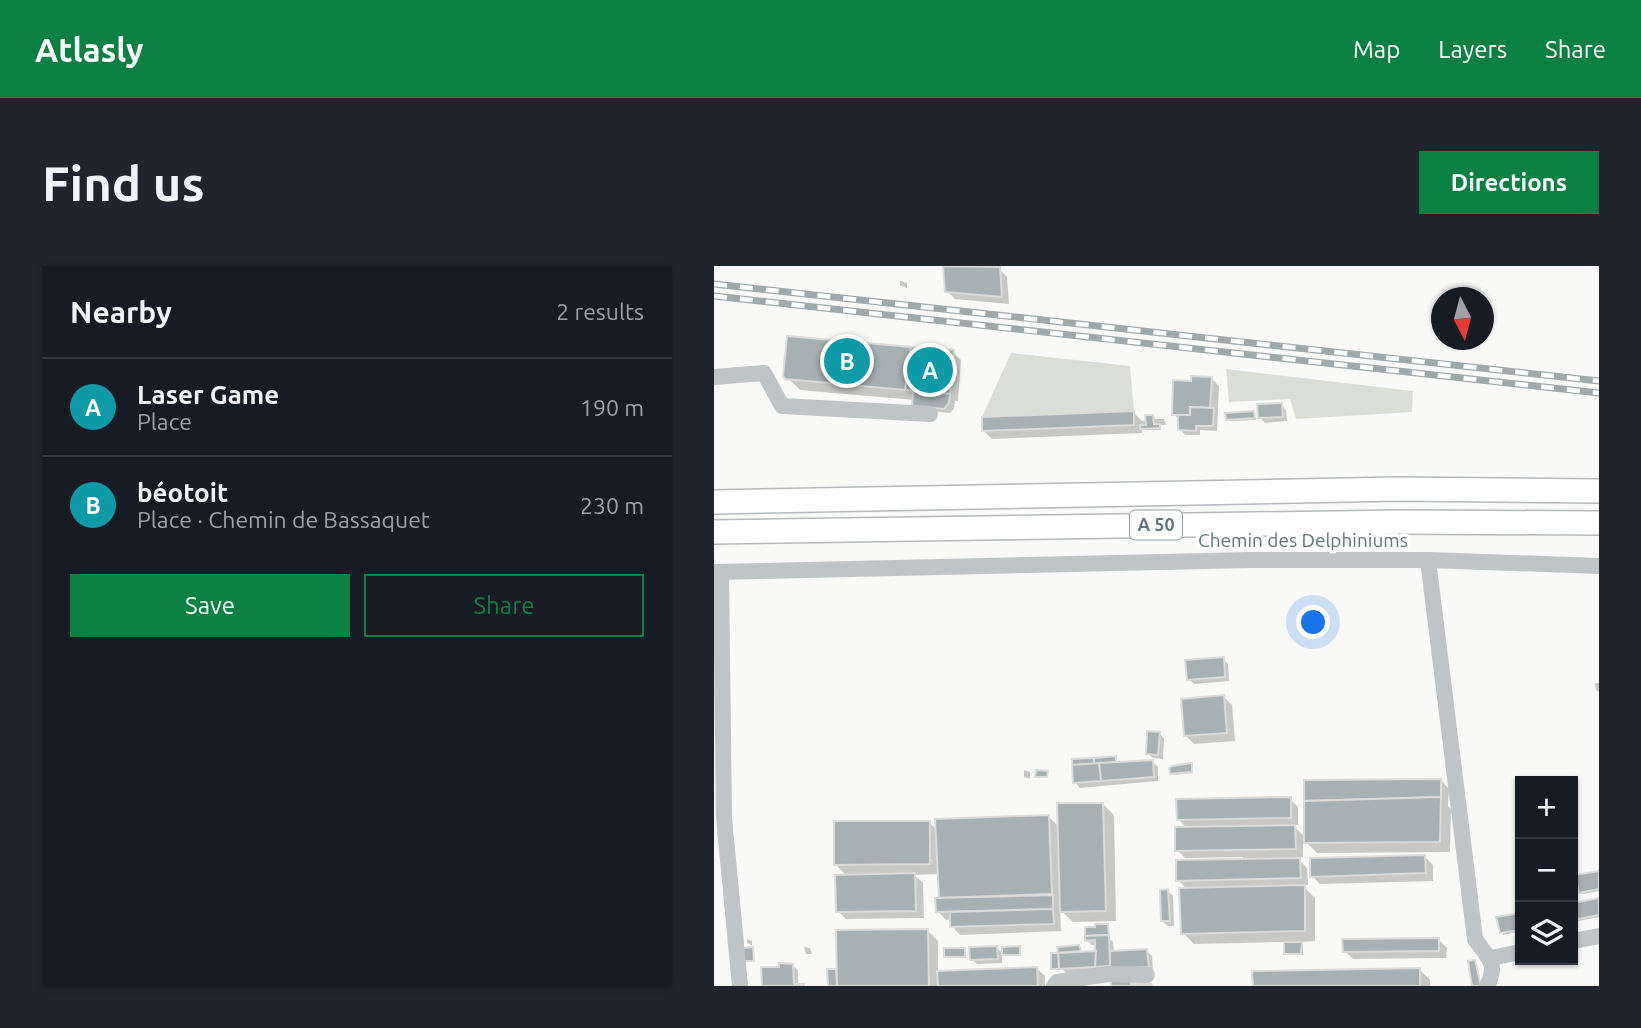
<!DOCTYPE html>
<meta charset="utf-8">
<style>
body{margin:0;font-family:Ubuntu,sans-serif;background:#20242c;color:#f1f3f6}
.controls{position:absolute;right:21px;bottom:21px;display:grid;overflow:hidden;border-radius:0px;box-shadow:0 2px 5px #0004}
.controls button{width:63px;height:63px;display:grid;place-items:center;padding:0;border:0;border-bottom:2px solid #363941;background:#171b24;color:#f1f3f6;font:35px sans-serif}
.compass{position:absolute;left:717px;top:21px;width:63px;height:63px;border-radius:50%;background:#171b24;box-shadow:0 2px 5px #0004;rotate:174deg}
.you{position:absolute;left:600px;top:357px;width:24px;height:24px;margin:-18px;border:5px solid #fff;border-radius:50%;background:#1a73e8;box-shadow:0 0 0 10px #1a73e833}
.badge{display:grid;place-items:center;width:46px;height:46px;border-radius:50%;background:#0b8043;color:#fff;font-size:23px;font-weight:700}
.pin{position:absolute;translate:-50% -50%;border:4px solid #fff;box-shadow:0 2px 7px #0006}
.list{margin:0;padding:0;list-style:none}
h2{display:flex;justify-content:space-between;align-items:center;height:91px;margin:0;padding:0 28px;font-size:30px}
h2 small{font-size:23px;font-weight:400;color:#9ea1a6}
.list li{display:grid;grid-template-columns:46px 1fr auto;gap:21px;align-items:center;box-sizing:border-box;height:98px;padding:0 28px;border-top:2px solid #363941}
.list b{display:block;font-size:26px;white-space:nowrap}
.list p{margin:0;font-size:23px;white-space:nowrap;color:#9ea1a6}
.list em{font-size:23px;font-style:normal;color:#9ea1a6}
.actions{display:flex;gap:14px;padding:21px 28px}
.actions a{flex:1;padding:16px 0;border:2px solid #0b8043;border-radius:0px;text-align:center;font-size:24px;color:#0b8043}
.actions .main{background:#0b8043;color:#fff}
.icon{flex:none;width:38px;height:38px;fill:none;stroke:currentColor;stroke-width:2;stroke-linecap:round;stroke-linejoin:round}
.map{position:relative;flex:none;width:885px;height:720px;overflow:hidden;border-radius:0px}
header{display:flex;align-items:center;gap:42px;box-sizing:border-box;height:98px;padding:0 35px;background:#0b8043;color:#fff}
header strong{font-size:33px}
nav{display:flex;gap:38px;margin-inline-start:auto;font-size:24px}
.intro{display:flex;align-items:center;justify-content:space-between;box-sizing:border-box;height:168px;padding:0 42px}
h1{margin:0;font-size:49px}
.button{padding:18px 32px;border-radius:0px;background:#0b8043;color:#fff;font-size:24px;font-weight:700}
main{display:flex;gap:42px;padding:0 42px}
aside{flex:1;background:#171b24;border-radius:0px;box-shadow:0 2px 5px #0004}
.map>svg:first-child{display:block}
.green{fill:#dbded7}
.shadow{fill:#0003}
.building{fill:#a7b1b4;stroke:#dbdbda;stroke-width:2}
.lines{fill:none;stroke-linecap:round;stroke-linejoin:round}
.highway-casing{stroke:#b5b9bb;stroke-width:26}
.minor{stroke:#bfc4c6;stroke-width:16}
.highway{stroke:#fff;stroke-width:23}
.rail-casing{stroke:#9fa8ab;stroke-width:7}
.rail{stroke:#fff;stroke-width:4.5;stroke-dasharray:13;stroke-linecap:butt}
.labels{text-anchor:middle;stroke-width:7;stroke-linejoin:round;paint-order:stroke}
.shield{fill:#fff;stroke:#929ea1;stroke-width:2}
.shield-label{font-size:18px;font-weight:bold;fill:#637479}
.street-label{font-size:19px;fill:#637479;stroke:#fff}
</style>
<header>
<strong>Atlasly</strong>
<nav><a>Map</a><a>Layers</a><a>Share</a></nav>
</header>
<div class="intro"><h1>Find us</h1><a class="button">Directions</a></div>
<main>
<aside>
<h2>Nearby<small>2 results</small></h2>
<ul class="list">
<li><span class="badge" style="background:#0f9aa8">A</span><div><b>Laser Game</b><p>Place</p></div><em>190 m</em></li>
<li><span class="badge" style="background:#0f9aa8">B</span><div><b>béotoit</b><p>Place · Chemin de Bassaquet</p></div><em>230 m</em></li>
</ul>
<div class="actions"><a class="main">Save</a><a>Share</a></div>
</aside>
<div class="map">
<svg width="885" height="720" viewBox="0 0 885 720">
<rect width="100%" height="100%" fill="#f9f9f8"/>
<g class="green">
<polygon points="297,87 416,100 420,145 268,151"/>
<polygon points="512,103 699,125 698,146 582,153 576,133 515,136"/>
</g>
<g class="shadow">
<polygon points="232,0 282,0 293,11 295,38 241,33 233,25"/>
<polygon points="186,15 193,17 193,22 186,19"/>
<polygon points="239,86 247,94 244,135 241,135 240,143 236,147 205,144 200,134 86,124 71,109"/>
<polygon points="497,112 505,120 503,165 486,164 486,169 471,169 466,163 466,154 459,148 479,117"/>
<polygon points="567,139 572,144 573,155 551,157 546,151"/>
<polygon points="540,146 542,154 515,155 513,153"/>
<polygon points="420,147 428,155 433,155 439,150 441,153 450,153 452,159 447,159 447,164 428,164 428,167 278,173 270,165"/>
<polygon points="509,393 514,398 515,415 480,418 475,413"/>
<polygon points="881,417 885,417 885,426 882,424"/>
<polygon points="510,431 518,439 521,475 480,478 472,470"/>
<polygon points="445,467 450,472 449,493 439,492 433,487"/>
<polygon points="401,492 404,498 439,496 444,501 444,515 366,522 361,516"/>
<polygon points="477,499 479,507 460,509 458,507"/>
<polygon points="310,504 316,506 316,513 310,511"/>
<polygon points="727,514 735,523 734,540 737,543 736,586 603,587 589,573 589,591 582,591 593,602 594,619 588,619 601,632 601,675 585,676 589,679 589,689 574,689 572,676 480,678 469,667 474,624 464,614 529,595 529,591 471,592 463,584 473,562 464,553 576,533 584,541 584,559 579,559 592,572"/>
<polygon points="389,538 400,549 402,655 359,656 346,644 347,665 246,669 238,660 237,653 232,654 224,645 229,634 225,608 200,609 209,617 210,652 132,653 124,645 134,611 122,599 215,556 223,564 334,550 346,562"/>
<polygon points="711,591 719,599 719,615 606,618 598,610"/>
<polygon points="885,606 885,625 869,628 867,626"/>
<polygon points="454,625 459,630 460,660 454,660 448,655"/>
<polygon points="885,634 885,651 859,656 859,639"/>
<polygon points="806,649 806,665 789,669 784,653"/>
<polygon points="393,660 396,673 399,676 400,687 433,685 438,690 439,706 354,709 346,701 346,704 339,702 348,688 346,686 365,681 368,688 383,687 383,679 378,679 373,674"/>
<polygon points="213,664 224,675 224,707 322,702 331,710 331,720 116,720 121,705 125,708"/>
<polygon points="33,673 38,675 38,679 33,677"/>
<polygon points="725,674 733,682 732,692 639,693 631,685"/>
<polygon points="90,681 96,682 98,688 92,688"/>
<polygon points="283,682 288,687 288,697 263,698 258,693"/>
<polygon points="250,683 252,692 234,692 232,690"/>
<polygon points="78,699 84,704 84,719 90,720 50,720"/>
<polygon points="705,703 716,714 716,720 541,720"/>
</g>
<g class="building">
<polygon points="229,0 286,1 288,31 231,26"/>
<polygon points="73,70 197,81 191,124 71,113 69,110"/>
<polygon points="197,81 240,84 236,128 191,124"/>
<polygon points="477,110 498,111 496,142 476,141 476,149 458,149 459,114 477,115"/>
<polygon points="199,125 236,128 235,137 230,143 198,140"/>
<polygon points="568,137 569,151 544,152 543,138"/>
<polygon points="476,141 500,142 499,160 482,160 482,165 464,164 464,149 476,149"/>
<polygon points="420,145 420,159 268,165 268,151"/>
<polygon points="540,145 541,152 512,154 511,147"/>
<polygon points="431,149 439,149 440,158 446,158 446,162 426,163 426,159 432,159"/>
<polygon points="510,391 511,411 473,414 471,394"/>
<polygon points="510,429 513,467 470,470 467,433"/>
<polygon points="433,465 446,466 444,489 432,488"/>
<polygon points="402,490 402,496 380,498 380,492"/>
<polygon points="380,492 380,498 358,499 358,493"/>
<polygon points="439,494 440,511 387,515 385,497"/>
<polygon points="385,497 387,515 359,517 358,499"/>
<polygon points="478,497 478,506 456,508 455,502 458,500"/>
<polygon points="322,504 334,505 333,511 321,511"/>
<polygon points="727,513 727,531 590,535 590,514"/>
<polygon points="577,531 577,552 463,554 462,533"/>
<polygon points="727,531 726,576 590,577 590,535"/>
<polygon points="343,537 389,537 392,645 346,646"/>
<polygon points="335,549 338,628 225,632 221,553"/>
<polygon points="120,555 216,555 216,598 120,599"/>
<polygon points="581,559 582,583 461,585 461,561"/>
<polygon points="711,589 712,607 596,611 596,592"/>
<polygon points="586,592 587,612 462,615 462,594"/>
<polygon points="885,605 885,623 865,627 861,609"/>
<polygon points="201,607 202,645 122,646 121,609"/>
<polygon points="591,619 591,665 467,668 465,622"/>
<polygon points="454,623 456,655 447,655 446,624"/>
<polygon points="339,629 339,643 222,646 221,632"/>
<polygon points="885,632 885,649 859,654 859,637"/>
<polygon points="339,643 340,658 236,661 236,646"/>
<polygon points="806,647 806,664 786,667 782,651"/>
<polygon points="381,658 394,658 395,669 371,670 371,661 381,661"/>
<polygon points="214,663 215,720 123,720 122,664"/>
<polygon points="395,669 396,700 381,701 381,674 371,675 371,670"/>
<polygon points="725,672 725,685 629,686 628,673"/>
<polygon points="570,676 588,676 587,688 570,688"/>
<polygon points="365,679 367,685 344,687 343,681"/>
<polygon points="283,680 284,693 256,694 255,681"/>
<polygon points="306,680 306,689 288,689 288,681"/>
<polygon points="39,681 40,695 29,695 29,682"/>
<rect x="230" y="682" width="21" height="9"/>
<polygon points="433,683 435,701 396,703 396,685"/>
<polygon points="382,685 381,701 345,703 344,687"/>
<polygon points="337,687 344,687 345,703 337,703"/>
<polygon points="761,694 767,720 758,720 754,695"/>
<polygon points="65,697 79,698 80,718 90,718 90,720 48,720 47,701 65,701"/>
<polygon points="323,701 324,720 224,720 223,705"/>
<polygon points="706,702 706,720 539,720 538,705"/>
<polygon points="113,703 122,703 123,720 114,720"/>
<polygon points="397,709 417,712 417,718 437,718 438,720 397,720"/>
</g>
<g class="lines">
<defs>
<g id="highway">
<polyline points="0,236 684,223 885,225"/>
<polyline points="0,266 686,256 885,257"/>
</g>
</defs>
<use href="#highway" class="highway-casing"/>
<g class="minor">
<polyline points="0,111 50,107 68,140 216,148"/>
<path d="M714 294 761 673C773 691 785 697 773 720"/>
<polyline points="0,306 536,294 714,294 885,300"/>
<polyline points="7,306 10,552 26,720"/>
<polyline points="859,675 885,670"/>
<polyline points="777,692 806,686"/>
<polyline points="340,720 343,716 394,708 433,709"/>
</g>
<use href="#highway" class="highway"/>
<defs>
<g id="rail">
<polyline points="0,18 885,115"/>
<polyline points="0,30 885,127"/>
</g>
</defs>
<use href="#rail" class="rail-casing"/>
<use href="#rail" class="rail"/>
</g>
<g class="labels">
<rect class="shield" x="416" y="244.5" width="52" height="29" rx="5"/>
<g class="shield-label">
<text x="442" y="265">A 50</text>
</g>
<g class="street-label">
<text x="589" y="281">Chemin des Delphiniums</text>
</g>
</g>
</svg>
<div class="controls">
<button>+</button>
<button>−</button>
<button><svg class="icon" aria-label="layers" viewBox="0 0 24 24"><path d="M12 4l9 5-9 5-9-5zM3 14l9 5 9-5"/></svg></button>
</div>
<svg class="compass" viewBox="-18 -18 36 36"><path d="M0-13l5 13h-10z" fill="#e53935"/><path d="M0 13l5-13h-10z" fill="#9ea1a6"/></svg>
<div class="you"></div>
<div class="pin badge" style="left:216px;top:104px;background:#0f9aa8">A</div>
<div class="pin badge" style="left:133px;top:95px;background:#0f9aa8">B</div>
</div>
</main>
